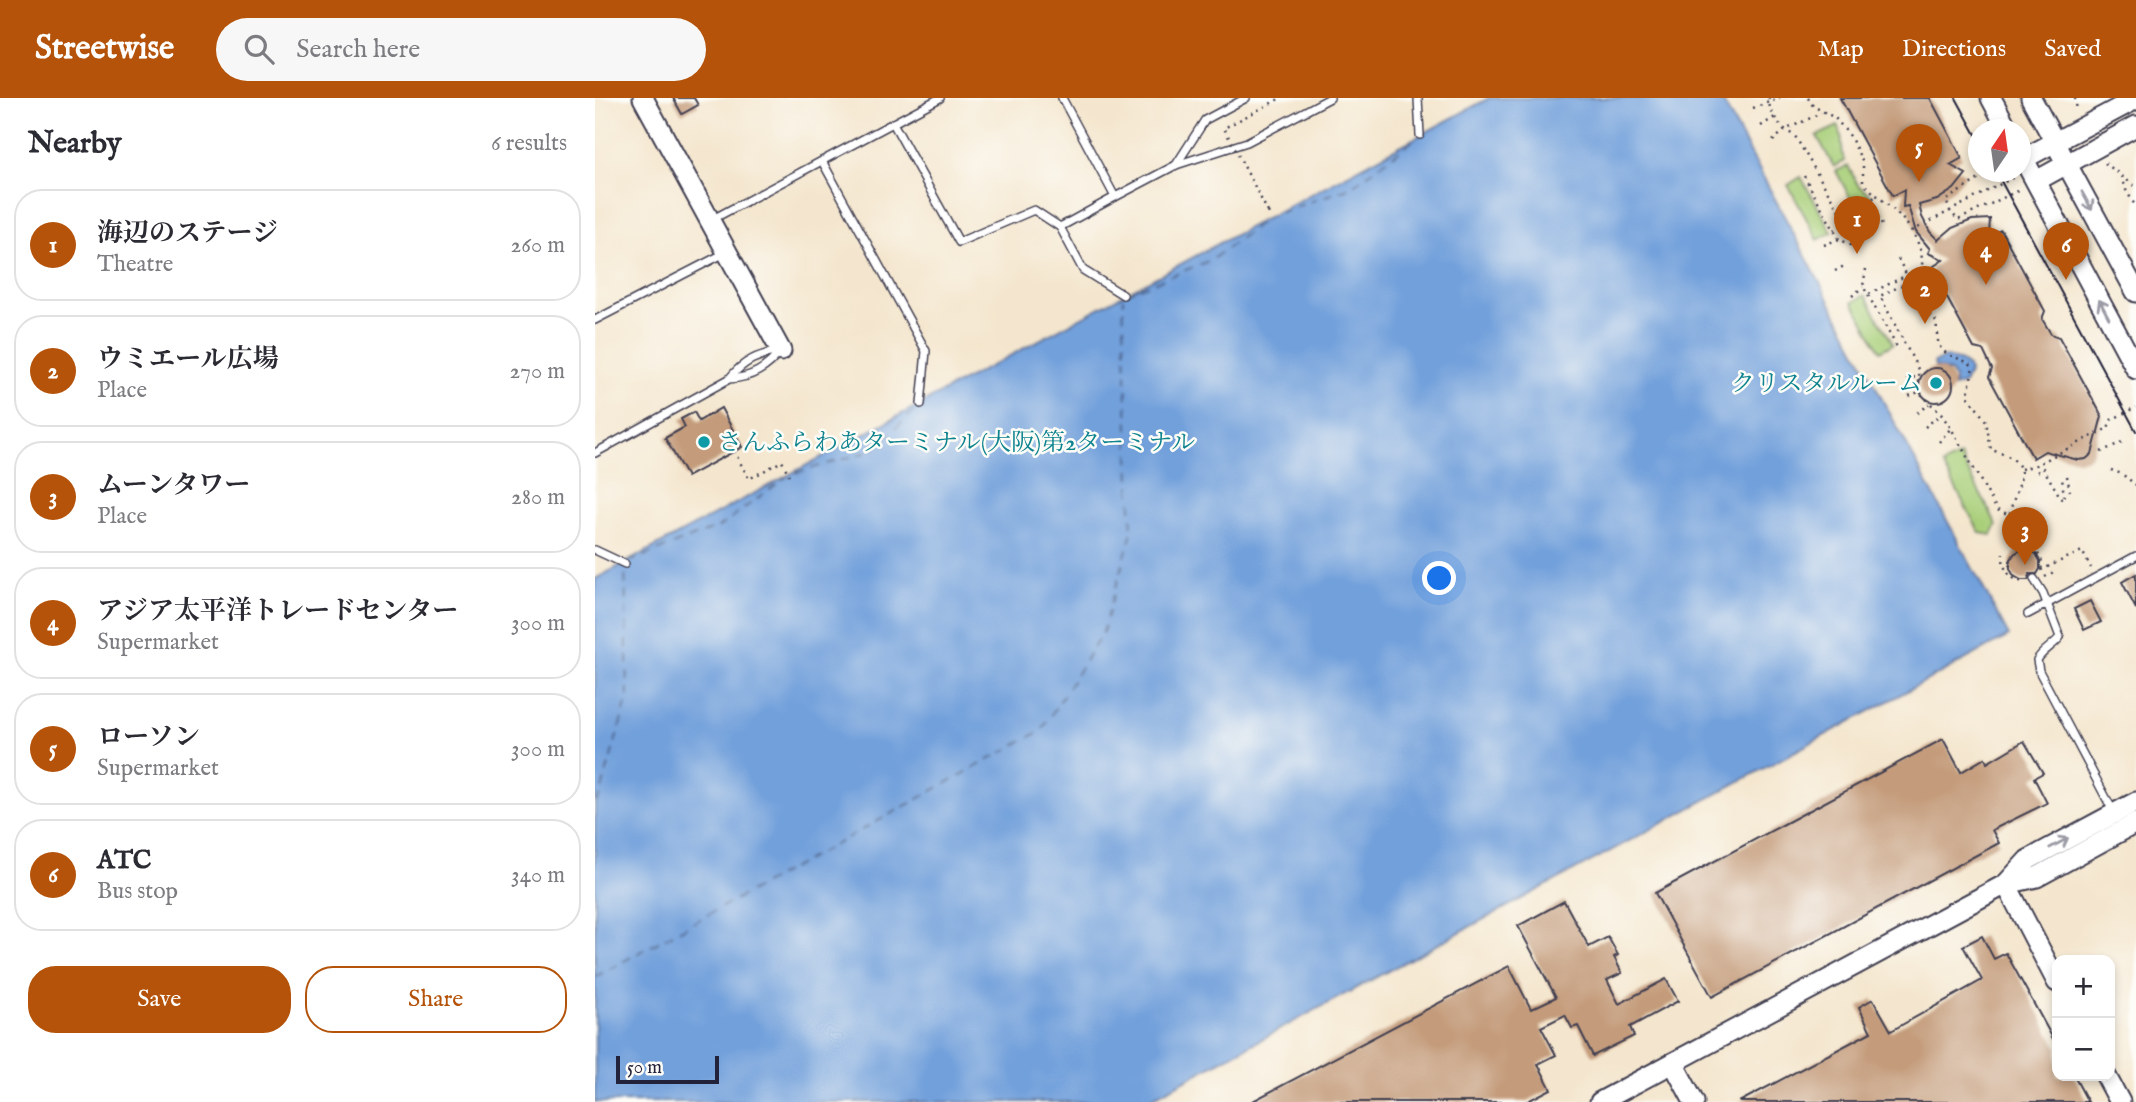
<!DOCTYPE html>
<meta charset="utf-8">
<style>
body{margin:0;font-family:"IM FELL English","Noto Serif JP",serif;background:#f7f7f7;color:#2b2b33}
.controls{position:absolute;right:21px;bottom:21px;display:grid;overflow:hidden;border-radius:14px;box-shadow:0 4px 10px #0003}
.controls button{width:63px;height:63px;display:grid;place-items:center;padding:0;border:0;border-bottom:2px solid #e1e1e2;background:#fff;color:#2b2b33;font:35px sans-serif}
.compass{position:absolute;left:1373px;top:21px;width:63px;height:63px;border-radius:50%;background:#fff;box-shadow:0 4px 10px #0003;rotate:13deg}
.scale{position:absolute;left:21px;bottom:18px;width:103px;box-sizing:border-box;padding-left:7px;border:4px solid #22223b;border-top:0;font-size:19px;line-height:24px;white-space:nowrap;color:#22223b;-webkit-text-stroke:5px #fdfcf7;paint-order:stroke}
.you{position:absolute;left:845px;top:481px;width:24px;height:24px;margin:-18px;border:5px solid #fff;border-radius:50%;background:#1a73e8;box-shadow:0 0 0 10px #1a73e833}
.badge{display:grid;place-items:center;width:46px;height:46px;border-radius:50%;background:#b45309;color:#fff;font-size:23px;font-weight:700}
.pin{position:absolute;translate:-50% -58px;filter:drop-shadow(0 2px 4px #0008)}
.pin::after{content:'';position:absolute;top:37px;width:24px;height:21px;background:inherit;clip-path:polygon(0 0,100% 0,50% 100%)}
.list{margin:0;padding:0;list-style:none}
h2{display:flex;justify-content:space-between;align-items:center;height:91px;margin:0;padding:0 28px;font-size:30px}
h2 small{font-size:23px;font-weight:400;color:#7c7c81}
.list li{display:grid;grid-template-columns:46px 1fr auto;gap:21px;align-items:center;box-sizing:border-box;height:112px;margin:0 14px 14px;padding:0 14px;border:2px solid #e1e1e2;border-radius:28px}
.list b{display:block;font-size:26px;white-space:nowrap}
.list p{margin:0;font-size:23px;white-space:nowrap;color:#7c7c81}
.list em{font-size:23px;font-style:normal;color:#7c7c81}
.actions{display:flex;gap:14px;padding:21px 28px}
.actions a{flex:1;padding:16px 0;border:2px solid #b45309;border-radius:28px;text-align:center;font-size:24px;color:#b45309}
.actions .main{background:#b45309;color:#fff}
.icon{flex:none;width:38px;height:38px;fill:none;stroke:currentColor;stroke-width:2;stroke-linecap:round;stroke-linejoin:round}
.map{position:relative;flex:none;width:1541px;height:1004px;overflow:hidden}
header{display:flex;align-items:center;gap:42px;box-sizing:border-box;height:98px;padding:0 35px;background:#b45309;color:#fff}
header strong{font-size:33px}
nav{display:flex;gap:38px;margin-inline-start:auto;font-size:24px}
.search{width:490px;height:63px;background:#f7f7f7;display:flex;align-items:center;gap:18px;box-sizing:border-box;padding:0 24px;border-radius:38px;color:#7c7c81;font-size:26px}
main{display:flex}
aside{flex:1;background:#fff}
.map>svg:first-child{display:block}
.green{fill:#a9cf79;stroke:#66785a;stroke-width:2}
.water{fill:#72a0db;stroke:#4a618b;stroke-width:2}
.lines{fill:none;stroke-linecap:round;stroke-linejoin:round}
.ferry{stroke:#465b83;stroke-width:2;stroke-dasharray:9 7;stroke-linecap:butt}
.building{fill:#c49c7c}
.service-casing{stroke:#423f51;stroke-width:10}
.tertiary-casing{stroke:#423f51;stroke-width:23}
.path{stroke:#423f51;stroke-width:2.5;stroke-dasharray:2 5;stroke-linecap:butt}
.service{stroke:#fff;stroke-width:7}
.tertiary{stroke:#fff;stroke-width:19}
.tram{stroke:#22223b;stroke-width:2}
.path-bridge{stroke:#423f51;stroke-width:2.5;stroke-dasharray:2 5;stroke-linecap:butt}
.oneway{stroke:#9c9ca7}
.culture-dot{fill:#0f9aa8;stroke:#fdfcf7;stroke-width:2.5}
.labels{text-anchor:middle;stroke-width:5;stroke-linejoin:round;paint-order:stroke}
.culture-label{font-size:24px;fill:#0d838f;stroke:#fdfcf7;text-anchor:end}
</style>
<header>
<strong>Streetwise</strong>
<div class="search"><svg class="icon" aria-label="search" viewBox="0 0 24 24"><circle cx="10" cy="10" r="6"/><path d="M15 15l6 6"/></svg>Search here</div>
<nav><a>Map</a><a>Directions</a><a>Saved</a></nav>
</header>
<main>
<aside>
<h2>Nearby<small>6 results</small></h2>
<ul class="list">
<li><span class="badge">1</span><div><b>海辺のステージ</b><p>Theatre</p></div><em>260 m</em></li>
<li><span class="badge">2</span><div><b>ウミエール広場</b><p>Place</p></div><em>270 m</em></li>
<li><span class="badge">3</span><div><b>ムーンタワー</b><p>Place</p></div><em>280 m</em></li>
<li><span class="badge">4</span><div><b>アジア太平洋トレードセンター</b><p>Supermarket</p></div><em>300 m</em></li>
<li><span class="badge">5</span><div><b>ローソン</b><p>Supermarket</p></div><em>300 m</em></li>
<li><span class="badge">6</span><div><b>ATC</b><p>Bus stop</p></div><em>340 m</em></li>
</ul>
<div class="actions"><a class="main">Save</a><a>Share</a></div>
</aside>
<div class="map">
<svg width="1541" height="1004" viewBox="0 0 1541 1004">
<rect width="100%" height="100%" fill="#fdfcf7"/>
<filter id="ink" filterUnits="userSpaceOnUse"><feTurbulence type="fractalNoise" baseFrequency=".0143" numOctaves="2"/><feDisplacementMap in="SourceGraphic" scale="14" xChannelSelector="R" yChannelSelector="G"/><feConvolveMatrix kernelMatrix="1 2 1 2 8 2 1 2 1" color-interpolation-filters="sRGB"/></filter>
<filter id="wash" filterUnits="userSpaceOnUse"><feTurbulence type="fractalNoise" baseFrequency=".00686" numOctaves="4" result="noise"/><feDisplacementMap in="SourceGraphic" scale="28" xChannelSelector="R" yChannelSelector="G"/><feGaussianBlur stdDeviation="1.57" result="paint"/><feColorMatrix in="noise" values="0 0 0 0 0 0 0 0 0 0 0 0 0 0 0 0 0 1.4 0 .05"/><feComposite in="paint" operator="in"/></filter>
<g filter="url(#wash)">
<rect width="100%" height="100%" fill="#f4e6ce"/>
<g class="green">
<path d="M1243 28C1250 40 1244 50 1250 63L1239 69 1222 38Z"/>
<polygon points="1253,68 1263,87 1276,98 1259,107 1241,73"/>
<polygon points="1206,79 1237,134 1223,142 1193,87"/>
<polygon points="1270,197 1298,246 1285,253 1258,204"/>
<polygon points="1365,358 1402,427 1397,437 1385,435 1348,367"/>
</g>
<g class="water">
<polygon points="894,0 1126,0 1414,538 550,1004 0,1004 0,481"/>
<polygon points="1351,259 1366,264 1373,269 1374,275 1369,286 1359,289 1359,280 1355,274 1340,269 1339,265"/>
</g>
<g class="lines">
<g class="ferry">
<polyline points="530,196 616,162 675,118 756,89 824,38"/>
<polyline points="33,464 124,429 194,377 276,353 325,307"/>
<polyline points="0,705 5,698 33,599 30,467"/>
<polyline points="0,879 446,633 508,534 537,434 528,200"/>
</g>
</g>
<g id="blocks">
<g class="building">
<polygon points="78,0 99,0 103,7 87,16"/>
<polygon points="1245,0 1335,0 1367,60 1355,67 1371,76 1359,91 1342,102 1324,107 1327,119 1335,134 1343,142 1357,130 1377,122 1395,121 1394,137 1406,132 1450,213 1447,221 1456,236 1464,239 1507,318 1497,356 1491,361 1483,362 1450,353 1438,360 1394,279 1397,271 1388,252 1379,250 1336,170 1348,162 1333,155 1335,151 1321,134 1313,108 1308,109 1309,92 1298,98"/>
<circle cx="1341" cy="287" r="17"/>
<polygon points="126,310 147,349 92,379 70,340 90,329 86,321 99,314 104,323"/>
<polygon points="1426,452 1434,452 1441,456 1445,463 1445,471 1442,476 1435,476 1433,482 1426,482 1419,478 1415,471 1415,463 1419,456"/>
<polygon points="1541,476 1541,511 1527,484"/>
<polygon points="1495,503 1506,524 1489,532 1479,511"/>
<polygon points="1348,641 1366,674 1390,660 1392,665 1429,643 1448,675 1439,680 1452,705 1397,732 1404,745 1117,899 1060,795"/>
<polygon points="969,803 994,849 1013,839 1023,857 1019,859 1027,875 1012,882 1024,906 1071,881 1083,903 1035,929 1039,938 998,958 983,928 977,930 970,917 946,929 961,957 943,966 956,991 931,1004 656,1004 914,868 936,911 961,899 923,828"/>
<polygon points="1387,838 1399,861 1411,855 1462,948 1462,978 1479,978 1493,1004 1144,1004 1276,934 1264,909 1278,901 1296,933 1387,882 1368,848"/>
</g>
</g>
</g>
<g filter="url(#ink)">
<use href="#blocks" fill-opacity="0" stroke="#423f51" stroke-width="2"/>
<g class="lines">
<defs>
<g id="service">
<polyline points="467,0 520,99 581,67 652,44 735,0"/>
<polyline points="823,0 825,37"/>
<polyline points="298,25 364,144 439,112 465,129 520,99"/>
<polyline points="227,63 331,253 326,306"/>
<polyline points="581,67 610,22 651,0"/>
<polyline points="116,122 345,0"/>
<polyline points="465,129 488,172 528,197"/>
<polyline points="0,222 130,155"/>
<path d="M0 355 134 281C148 263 164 256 186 253 172 270 157 280 134 281"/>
<polyline points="0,452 30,466"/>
<path d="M1439 481 1448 495 1465 539C1458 548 1448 552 1442 562L1444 573 1518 713"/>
<polyline points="1433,516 1541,458"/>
</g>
<g id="tertiary">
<polyline points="48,0 186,253"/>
<polyline points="1396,0 1413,32"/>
<polyline points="1436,0 1541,194"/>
<polyline points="1426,56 1541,271"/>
<polyline points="1428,61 1541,1"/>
<polyline points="1441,83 1541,28"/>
<polyline points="1411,786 1433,762 1541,704"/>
<polyline points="1411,786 1462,884"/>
<polyline points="1078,965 1099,1004"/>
<polyline points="1511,978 1525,1004"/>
<polyline points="1005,1004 1411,786 1442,779 1541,725"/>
</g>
</defs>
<use href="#service" class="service-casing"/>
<use href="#tertiary" class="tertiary-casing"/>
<g class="path">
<path d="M1174 0C1173 16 1187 31 1200 38L1246 116 1253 113"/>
<path d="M1213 0 1218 8 1240 20 1255 38 1268 65V85C1289 105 1316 121 1325 151 1334 180 1310 204 1340 221 1343 228 1341 236 1343 243 1346 260 1366 258 1378 268L1373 298 1391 323 1396 352C1455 367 1407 398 1415 431 1420 454 1455 446 1445 475"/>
<polyline points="1480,0 1482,12"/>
<polyline points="1158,10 1185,0"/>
<polyline points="1166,28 1180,19"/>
<polyline points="1178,43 1190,32 1226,15"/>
<polyline points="1510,65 1541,89"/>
<polyline points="1395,74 1351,102 1355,113 1363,122 1426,91"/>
<polyline points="1209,78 1244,141 1258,148"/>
<polyline points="1527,78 1531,92 1541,109"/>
<polyline points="1259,110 1282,98"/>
<polyline points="1279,113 1287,127"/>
<polyline points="673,114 675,118"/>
<polyline points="1239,132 1262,120"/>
<polyline points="1317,133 1419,79"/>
<polyline points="1229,147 1244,141"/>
<polyline points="1303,161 1315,183"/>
<polyline points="1271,171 1268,188 1303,251"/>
<polyline points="1240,173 1249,168"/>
<polyline points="1326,178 1285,198 1324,273 1324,294 1346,316 1356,330 1402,412 1413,416"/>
<polyline points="1274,196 1312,177"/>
<polyline points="1257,198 1268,189"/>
<polyline points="1311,280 1323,279"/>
<polyline points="1314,298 1324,294"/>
<polyline points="1322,315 1334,306"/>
<polyline points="1330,329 1346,316"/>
<polyline points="1344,344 1356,330"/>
<polyline points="139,353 154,381 187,363 194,377"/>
<polyline points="1506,354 1527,344"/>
<polyline points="1426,371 1441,367 1513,330 1516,322 1541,309"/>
<polyline points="1516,372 1527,376 1541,387"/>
<polyline points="1442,374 1448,370 1467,402 1469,401 1467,379"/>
<polyline points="1472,378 1475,393"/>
<path d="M1408 455C1407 470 1414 483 1431 484"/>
<polyline points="1446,472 1487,453 1496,470"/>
<polyline points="1450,479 1462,472"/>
</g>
<use href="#service" class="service"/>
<use href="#tertiary" class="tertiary"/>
<g class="tram">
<polyline points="1361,0 1384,42"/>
<polyline points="1401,74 1541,333"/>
</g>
<polyline class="path-bridge" points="673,114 629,30 686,0"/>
</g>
<defs><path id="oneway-shaft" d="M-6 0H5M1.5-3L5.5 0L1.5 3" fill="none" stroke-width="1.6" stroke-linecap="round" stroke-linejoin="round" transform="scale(1.75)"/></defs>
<g class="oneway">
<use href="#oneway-shaft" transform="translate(1492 103) rotate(61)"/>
<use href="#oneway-shaft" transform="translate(1509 211) rotate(-118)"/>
<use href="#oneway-shaft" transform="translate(1464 745) rotate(-28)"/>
</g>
</g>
<g class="culture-dot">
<circle cx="1341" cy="285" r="7"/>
<circle cx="109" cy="344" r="7"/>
</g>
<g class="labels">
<g class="culture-label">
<text x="1327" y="293">クリスタルルーム</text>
<text x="123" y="352" text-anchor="start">さんふらわあターミナル(大阪)第2ターミナル</text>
</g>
</g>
</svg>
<div class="controls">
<button>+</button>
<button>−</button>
</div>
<svg class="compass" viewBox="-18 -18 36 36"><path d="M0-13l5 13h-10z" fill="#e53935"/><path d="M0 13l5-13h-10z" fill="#7c7c81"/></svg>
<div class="scale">50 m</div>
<div class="you"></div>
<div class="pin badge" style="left:1262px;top:156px">1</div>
<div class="pin badge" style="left:1330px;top:226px">2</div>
<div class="pin badge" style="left:1430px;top:467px">3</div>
<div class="pin badge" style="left:1391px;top:187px">4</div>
<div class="pin badge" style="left:1324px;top:84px">5</div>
<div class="pin badge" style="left:1471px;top:182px">6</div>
</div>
</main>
